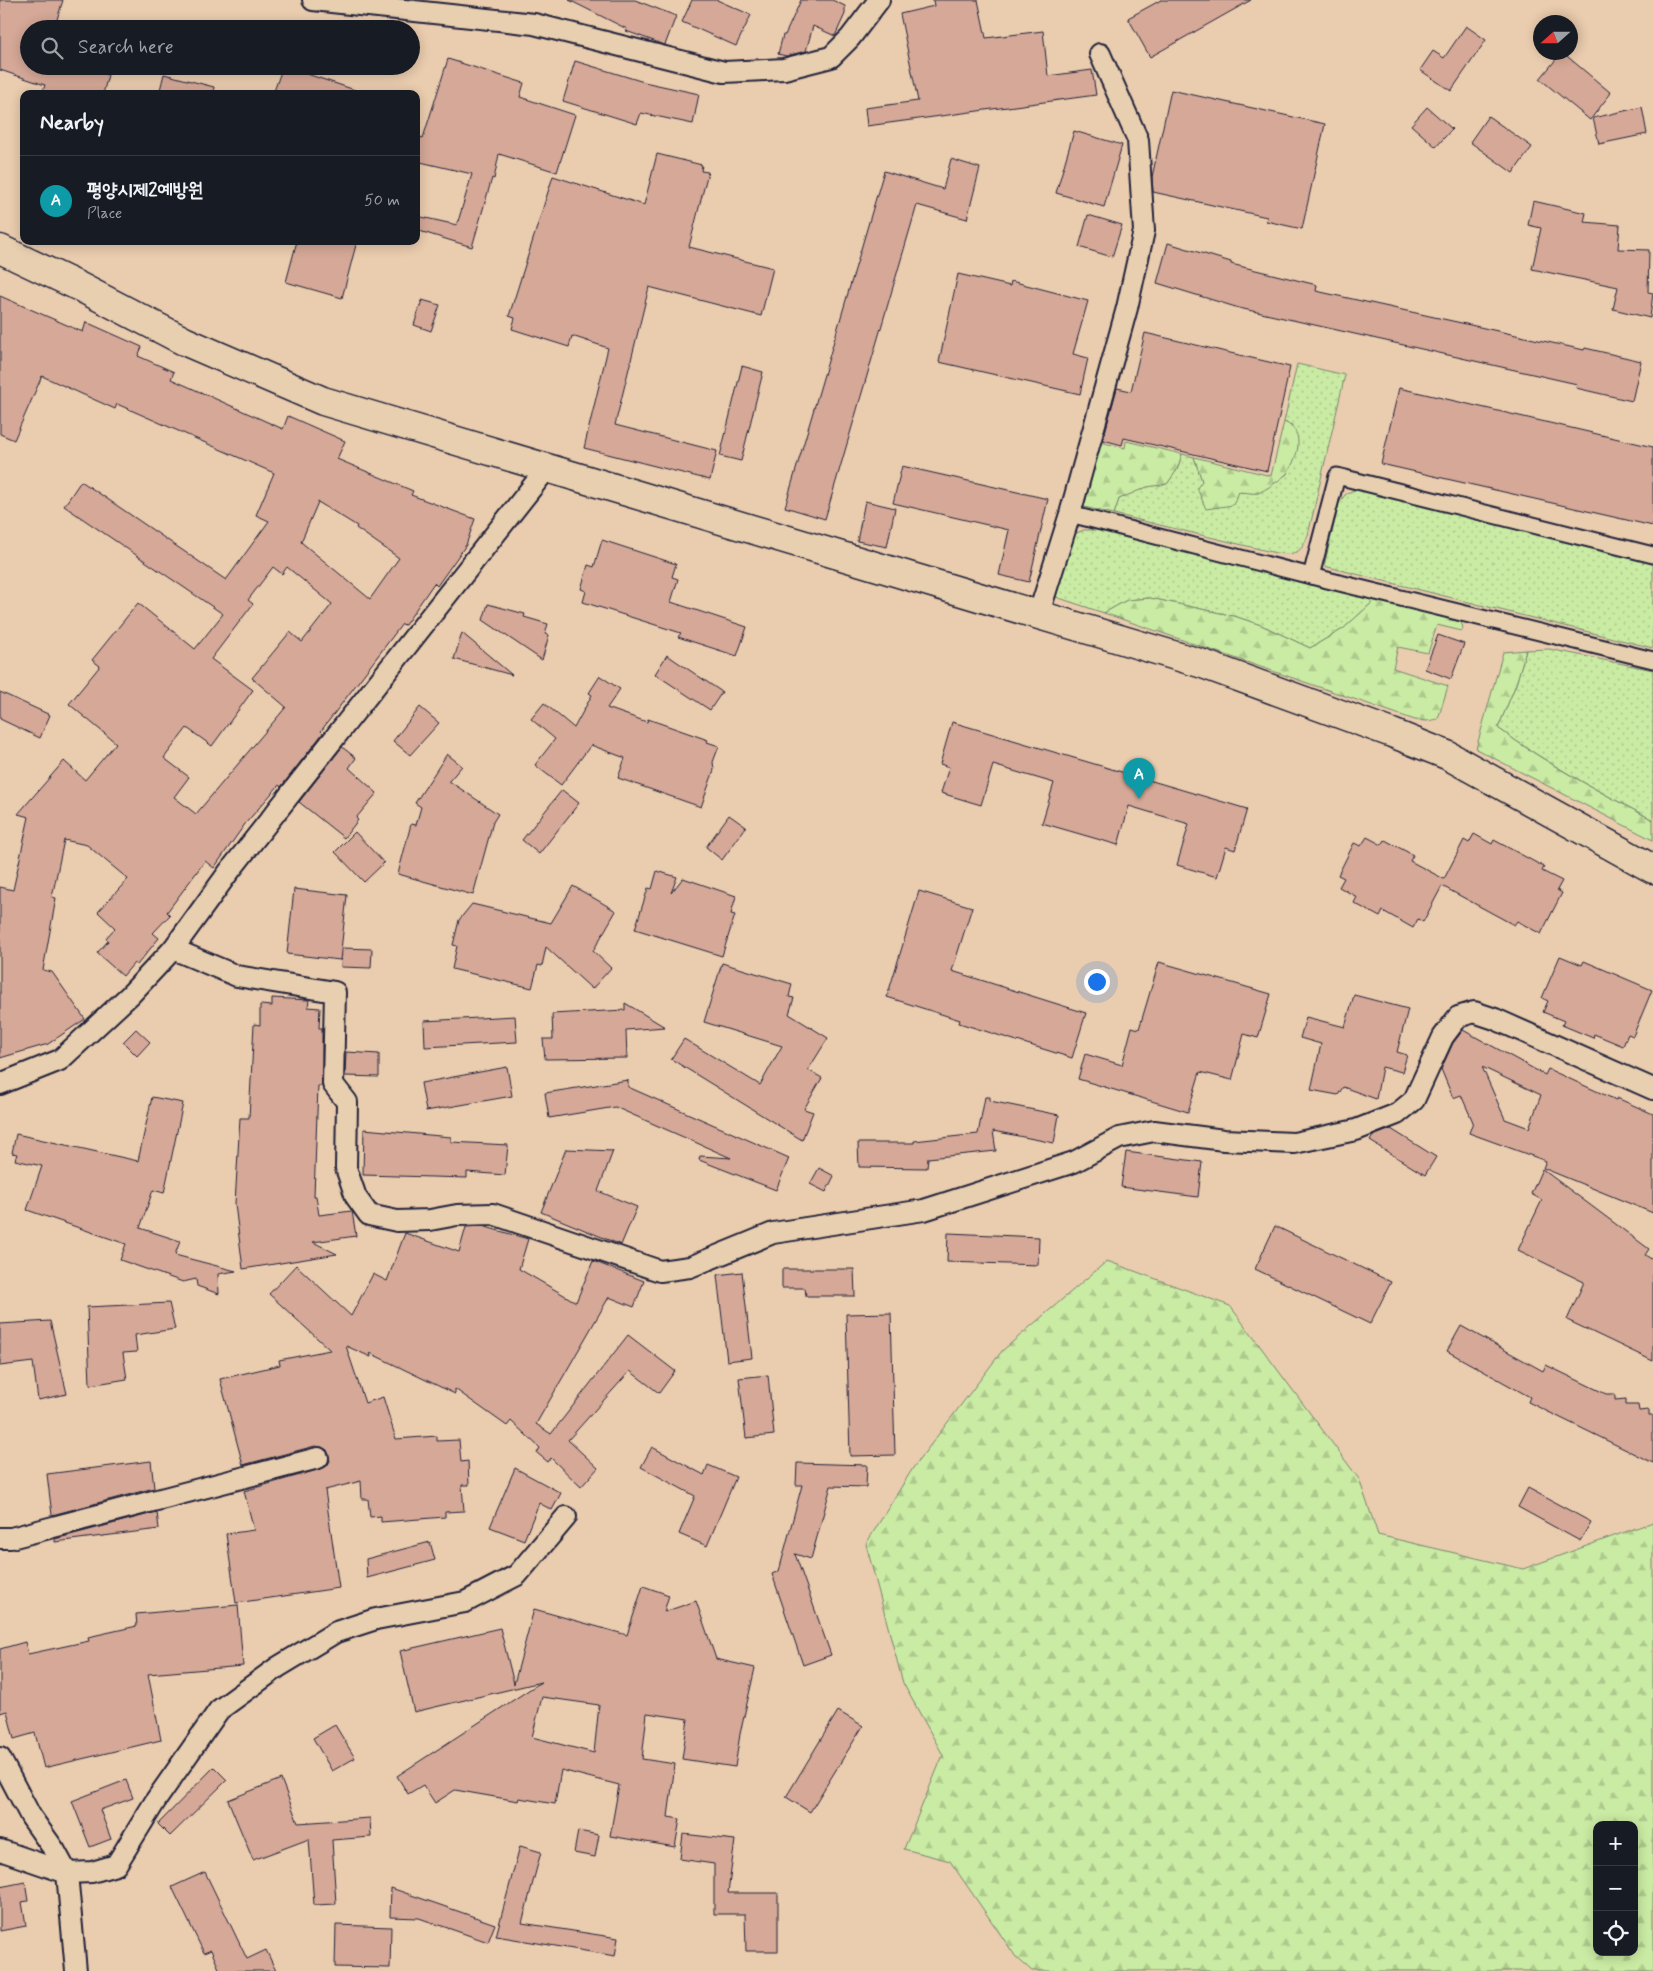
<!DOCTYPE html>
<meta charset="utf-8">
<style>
body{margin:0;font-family:Mynerve,"Poor Story",sans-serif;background:#242831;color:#f1f3f6}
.controls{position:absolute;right:15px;bottom:15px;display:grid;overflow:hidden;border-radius:10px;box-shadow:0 2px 12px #0003}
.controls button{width:45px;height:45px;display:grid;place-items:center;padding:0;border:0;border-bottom:1px solid #363941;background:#171b24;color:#f1f3f6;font:25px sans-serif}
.compass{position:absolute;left:1533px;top:15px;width:45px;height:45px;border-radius:50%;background:#171b24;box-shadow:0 2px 12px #0003;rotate:249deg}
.you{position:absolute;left:1096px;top:981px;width:18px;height:18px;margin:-12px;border:4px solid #fff;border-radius:50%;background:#1a73e8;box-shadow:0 0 0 8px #1a73e833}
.badge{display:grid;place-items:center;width:32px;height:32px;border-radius:50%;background:#db2777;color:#fff;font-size:16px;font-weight:700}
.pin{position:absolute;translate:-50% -41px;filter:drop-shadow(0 1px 2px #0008)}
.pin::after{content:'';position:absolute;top:26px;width:18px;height:15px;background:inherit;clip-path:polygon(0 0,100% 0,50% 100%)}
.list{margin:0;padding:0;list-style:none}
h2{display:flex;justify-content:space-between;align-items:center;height:65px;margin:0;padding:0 20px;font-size:21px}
h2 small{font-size:16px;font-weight:400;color:#9ea1a6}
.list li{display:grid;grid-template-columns:32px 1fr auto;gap:15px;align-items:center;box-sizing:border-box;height:90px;padding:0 20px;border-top:1px solid #363941}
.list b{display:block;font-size:19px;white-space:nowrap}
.list p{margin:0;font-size:16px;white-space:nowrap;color:#9ea1a6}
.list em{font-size:16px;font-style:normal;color:#9ea1a6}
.icon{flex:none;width:28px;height:28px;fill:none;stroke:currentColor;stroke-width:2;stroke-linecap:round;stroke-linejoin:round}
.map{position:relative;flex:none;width:1653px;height:1971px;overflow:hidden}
.search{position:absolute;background:#171b24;box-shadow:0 2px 12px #0003;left:20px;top:20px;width:400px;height:55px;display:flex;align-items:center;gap:12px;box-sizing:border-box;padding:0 18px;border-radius:28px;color:#9ea1a6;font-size:19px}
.panel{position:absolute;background:#171b24;box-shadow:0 2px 12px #0003;left:20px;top:90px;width:400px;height:155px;border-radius:10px}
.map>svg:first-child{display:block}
.grass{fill:url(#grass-dots);stroke:#76866f}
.forest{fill:url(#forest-firs);stroke:#76866f;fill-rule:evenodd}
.building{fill:#d5a897;stroke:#22223b;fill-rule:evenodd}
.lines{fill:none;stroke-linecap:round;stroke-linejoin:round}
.pedestrian-casing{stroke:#22223b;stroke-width:19}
.minor-casing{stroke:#22223b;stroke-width:24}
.secondary-casing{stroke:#22223b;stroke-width:31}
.pedestrian{stroke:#e7cfaf;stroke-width:15}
.minor{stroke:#e7cfaf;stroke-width:20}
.secondary{stroke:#e7cfaf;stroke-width:28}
</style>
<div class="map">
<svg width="1653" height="1971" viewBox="0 0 1653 1971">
<defs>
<pattern id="grass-dots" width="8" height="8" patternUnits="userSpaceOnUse" patternTransform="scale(1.25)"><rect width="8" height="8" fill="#caeba3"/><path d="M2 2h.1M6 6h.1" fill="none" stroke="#adc98d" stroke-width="1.8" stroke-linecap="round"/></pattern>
<pattern id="forest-firs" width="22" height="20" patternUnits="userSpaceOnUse" patternTransform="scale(1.25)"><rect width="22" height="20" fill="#caeba3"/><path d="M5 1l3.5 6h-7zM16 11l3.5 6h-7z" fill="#adc98d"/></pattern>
</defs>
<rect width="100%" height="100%" fill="#eaccae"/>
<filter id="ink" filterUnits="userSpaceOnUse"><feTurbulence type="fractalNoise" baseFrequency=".02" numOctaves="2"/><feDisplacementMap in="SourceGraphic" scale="10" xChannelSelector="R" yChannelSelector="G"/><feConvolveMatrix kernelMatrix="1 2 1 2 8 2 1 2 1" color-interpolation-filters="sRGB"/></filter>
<g filter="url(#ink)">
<g class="grass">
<path d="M1297 364 1345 375 1308 535C1301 554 1295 555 1276 553L1114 514 1119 499 1147 486 1167 484 1177 470 1182 454 1194 457 1202 481 1233 502 1239 492 1258 493 1287 474 1292 425 1284 422Z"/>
<polygon points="1353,490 1363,490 1653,563 1653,648 1324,566 1339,503 1345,495"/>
<polygon points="1084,530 1098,530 1118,534 1375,600 1343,629 1310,648 1261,625 1234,616 1150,598 1127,600 1104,613 1056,597 1072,535"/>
<path d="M1549 649 1653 670V820C1600 792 1547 764 1498 728L1516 684 1526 650Z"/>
</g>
<g class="forest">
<path d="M1284 422C1306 431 1298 456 1288 472 1285 477 1264 491 1258 493 1253 494 1244 492 1239 492L1233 505 1206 509 1197 488 1202 481 1194 457 1271 476Z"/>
<polygon points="1126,441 1182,454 1177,470 1167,484 1147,487 1119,499 1114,514 1084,507 1100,442 1125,448"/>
<polygon points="1150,598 1234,616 1261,625 1310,648 1343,629 1375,600 1461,622 1463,628 1462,631 1437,625 1428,653 1398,647 1393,668 1448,686 1438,719 1427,721 1415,720 1104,613 1127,600"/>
<path d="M1526 650 1516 684 1498 728C1546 764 1600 792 1653 820V840L1476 749 1503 652Z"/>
<path d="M1107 1261 1230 1306 1359 1479 1378 1535 1523 1569 1653 1522V1971H1032L1016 1957 950 1861 904 1849 943 1755 903 1683 866 1544 913 1468 1002 1351ZM1597 1825H1634V1952H1597Z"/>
</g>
<g class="building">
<polygon points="0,0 63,0 54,29 29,29 29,66 78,66 108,75 103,94 42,94 45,85 0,70"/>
<polygon points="569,0 635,0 676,16 665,45 626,31 627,29"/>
<polygon points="692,0 717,0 751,15 736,46 682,22"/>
<polygon points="801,0 832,0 845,6 845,14 835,36 813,26 806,51 786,56 778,54 783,35 785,35"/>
<polygon points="933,0 978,0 986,38 1043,31 1048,76 1092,70 1096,95 867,126 865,108 918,101 900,14 934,6"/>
<polygon points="1161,0 1251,0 1150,57 1128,18"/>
<polygon points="1466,26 1486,40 1451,91 1420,70 1433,51 1444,58"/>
<polygon points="1562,52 1611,93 1590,120 1540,79"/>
<polygon points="448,59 524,83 520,97 575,115 557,172 499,154 494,179 492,178 472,247 416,230 417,216 457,225 472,174 416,161 420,137 423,138"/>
<polygon points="575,61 644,82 699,94 693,124 641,113 637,124 563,101"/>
<polygon points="283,66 355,90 355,94 273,94"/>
<polygon points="164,74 214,87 213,94 159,94"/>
<polygon points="1171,90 1325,124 1302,229 1266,221 1267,217 1153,192 1152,177"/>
<polygon points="1427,107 1452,129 1436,147 1411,125"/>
<polygon points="1642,107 1647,134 1599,144 1593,118"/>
<polygon points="1488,116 1532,147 1513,173 1470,142"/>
<polygon points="1074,131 1122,145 1104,207 1056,193"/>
<polygon points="657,154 702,165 701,171 708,172 689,247 773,268 761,316 649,287 615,425 717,451 710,480 584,448 608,348 572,336 569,347 512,329 515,318 509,316 553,176 644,205"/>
<polygon points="951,159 980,168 967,219 917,205 825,519 785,507 884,171 943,189"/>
<polygon points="1533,201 1586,213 1584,222 1620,225 1618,249 1649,250 1648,292 1653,293 1650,318 1613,309 1618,287 1532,269 1541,228 1528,225"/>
<polygon points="1088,215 1122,225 1112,257 1079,247"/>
<polygon points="297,241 357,241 342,298 286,282"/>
<polygon points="1168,243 1231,262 1231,264 1317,285 1316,291 1584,350 1585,348 1641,361 1632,401 1576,388 1577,384 1239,308 1157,283"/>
<polygon points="958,274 1010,286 1011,281 1088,301 1073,354 1088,358 1080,394 939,362"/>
<path d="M0 296 83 332 86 322 142 347 138 356 174 372 171 379 283 429 288 416 345 441 337 459 413 491 411 495 475 519 466 545 437 586 434 583 405 625 402 624 321 731 323 733 281 787 279 785 245 824 214 868 205 861 167 912 170 915 153 933 159 938 137 965 134 963 123 976 97 953 108 941 106 938 115 928 98 912 128 879 87 845 64 840 52 897 56 898 43 970 52 972 85 1019 48 1044 0 1058V887L13 890 29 817 18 814 64 761 85 780 116 743 69 704 100 666 92 660 138 603 195 649 223 614 64 506 81 481 226 580 269 521 256 515 274 473 117 404 115 409 42 376 14 440 0 434ZM318 502 357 526 356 528 399 558 370 599 301 542ZM273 567 282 574 287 567 332 604 302 642 290 632 252 678 286 707 196 814 174 797 189 777 164 758 187 728 212 746 253 690 211 659 253 604 248 600Z"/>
<polygon points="422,300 440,305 431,331 414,325"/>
<polygon points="1145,333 1290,367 1267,471 1124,438 1122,445 1103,440 1117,388 1131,391"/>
<polygon points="742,366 763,372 741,461 720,456"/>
<polygon points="1399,388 1653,447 1653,526 1381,464"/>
<polygon points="902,466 1048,499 1029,582 999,575 1009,530 893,503"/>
<polygon points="865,501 895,508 887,547 857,541"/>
<polygon points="602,540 676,564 672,577 678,579 671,602 747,627 737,656 678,637 681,633 583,602 586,591 581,589 588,565 594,567"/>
<polygon points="488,604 525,614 524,617 548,624 545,634 549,635 542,660 483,620"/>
<polygon points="462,633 512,675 454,659"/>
<polygon points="1438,635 1464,644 1451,679 1425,669"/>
<polygon points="667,655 722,692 710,710 655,674"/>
<polygon points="600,676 620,689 607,708 647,722 648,719 708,740 707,742 719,746 713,762 714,770 701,807 618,778 625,758 591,745 561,785 535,765 555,739 531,719 544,703 574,728 592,695 589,693"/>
<polygon points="0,692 50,715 40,738 0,719"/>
<polygon points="420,707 439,723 410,755 393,741"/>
<polygon points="952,722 1247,809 1235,850 1226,847 1217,877 1177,865 1189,824 1129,806 1118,845 1042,823 1054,783 993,765 981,805 941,793 949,767 940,764"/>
<polygon points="342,747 356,758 349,768 377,793 356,818 358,820 344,838 299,802"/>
<polygon points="447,754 462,766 449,781 498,814 493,822 473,895 398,874 411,824 416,825 421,807 415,803"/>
<polygon points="562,790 579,803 539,854 522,840"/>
<polygon points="729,815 746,827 722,860 706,847"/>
<polygon points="355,832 384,863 364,882 335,852"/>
<polygon points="1474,834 1492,844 1494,840 1522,855 1544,867 1542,871 1562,881 1557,890 1562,893 1541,934 1517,921 1514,925 1442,886 1423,922 1418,919 1413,928 1383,911 1380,917 1354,903 1357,897 1339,887 1344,878 1338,875 1354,843 1361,846 1367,837 1382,845 1385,840 1413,855 1410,861 1444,879 1464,840 1469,843"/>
<polygon points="657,871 677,877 671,893 683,878 736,896 731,914 735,915 722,956 635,929 648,888 652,889"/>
<polygon points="573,886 616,911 593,951 611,968 592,989 546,947 542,966 538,965 532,988 452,969 457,946 453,945 459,920 472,904 551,923"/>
<polygon points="294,889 347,895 340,960 287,954"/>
<polygon points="919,891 972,907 952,971 1086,1013 1072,1058 959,1023 960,1020 887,997"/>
<polygon points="342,948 372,949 371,968 341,967"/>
<polygon points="1560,956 1582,965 1584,961 1652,990 1633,1036 1628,1034 1623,1046 1594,1034 1593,1038 1562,1025 1564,1021 1543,1012 1548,1001 1542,998"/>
<polygon points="1159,962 1271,994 1258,1038 1244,1034 1232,1080 1200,1072 1188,1112 1078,1079 1085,1054 1122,1065 1132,1027 1139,1029"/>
<polygon points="722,963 792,984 789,997 794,998 789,1014 828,1038 808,1070 822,1078 804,1109 813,1112 802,1140 671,1059 684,1039 760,1085 782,1046 704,1022"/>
<polygon points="1354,995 1408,1009 1397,1052 1407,1055 1402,1072 1382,1067 1376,1099 1343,1087 1338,1095 1311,1090 1321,1044 1300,1038 1306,1017 1345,1027"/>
<polygon points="272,998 309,1000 308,1007 320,1008 319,1028 322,1028 322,1086 318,1086 314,1196 316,1196 319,1215 352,1211 356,1236 313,1242 337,1254 243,1269 235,1204 240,1118 249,1118 254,1024 260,1025 260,1005 272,1006"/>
<polygon points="625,1003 665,1027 626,1030 627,1058 545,1059 543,1039 553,1039 552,1014 625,1010"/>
<polygon points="515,1016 517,1042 425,1047 424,1021"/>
<polygon points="136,1029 150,1042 137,1056 123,1042"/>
<path d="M1463 1030 1545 1075 1548 1069 1616 1100 1617 1098 1653 1114V1213L1543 1168 1546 1161 1469 1133 1473 1122 1461 1095 1453 1098 1441 1069 1453 1043ZM1482 1067 1541 1095 1529 1128 1505 1119Z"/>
<polygon points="346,1052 379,1054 379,1077 345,1076"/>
<polygon points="507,1067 512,1096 426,1111 421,1083"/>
<polygon points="628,1080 628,1087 789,1158 776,1190 699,1160 700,1156 731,1158 615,1107 549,1118 545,1093"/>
<polygon points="152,1097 183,1103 164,1193 153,1190 140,1228 180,1241 175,1255 236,1271 218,1274 219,1294 197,1286 196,1279 183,1282 120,1260 126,1244 27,1210 42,1166 15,1160 17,1154 12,1153 16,1134 138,1161"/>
<polygon points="985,1097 990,1097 990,1101 1059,1115 1054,1143 993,1131 996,1151 928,1158 927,1168 859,1167 858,1143 914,1143 914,1141 978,1134"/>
<polygon points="364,1129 451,1137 451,1142 508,1145 505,1175 467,1172 467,1178 363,1175"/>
<polygon points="1391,1129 1436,1157 1425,1175 1370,1141 1373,1136"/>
<polygon points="566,1149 613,1151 598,1191 637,1207 621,1245 541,1212"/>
<polygon points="1126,1152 1202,1162 1198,1197 1121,1187"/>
<polygon points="819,1168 834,1176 826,1192 810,1184"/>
<polygon points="1542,1169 1649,1249 1645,1255 1653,1260 1653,1361 1567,1320 1584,1282 1518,1250 1542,1200 1531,1194"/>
<polygon points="482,1226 528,1239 519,1269 576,1302 593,1261 644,1281 634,1307 609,1297 536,1424 551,1434 628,1335 675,1371 659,1393 630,1371 568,1440 598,1468 581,1487 551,1458 548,1462 537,1453 540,1448 511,1421 507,1426 455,1389 455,1394 370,1353 371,1357 346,1346 365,1403 383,1397 396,1439 437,1436 437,1441 459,1440 461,1462 468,1461 469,1485 462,1485 464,1511 445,1512 445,1517 381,1522 381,1516 370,1517 368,1499 362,1499 361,1481 325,1490 339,1588 236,1603 226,1534 254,1530 244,1491 321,1469 327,1466 330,1461 327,1450 322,1447 315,1446 243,1465 220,1379 280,1365 279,1360 330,1350 269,1294 296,1265 351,1316 373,1274 387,1281 405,1233 459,1252 466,1227"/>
<polygon points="1275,1226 1391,1282 1370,1324 1255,1269"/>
<polygon points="948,1233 1039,1237 1038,1265 947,1262"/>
<polygon points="782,1269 854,1269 855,1296 806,1296 805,1288 782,1288"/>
<polygon points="742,1272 752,1358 727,1361 717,1275"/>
<polygon points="169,1303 175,1329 135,1335 137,1352 123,1353 127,1379 90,1385 87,1307"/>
<polygon points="891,1313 895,1455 850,1456 846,1314"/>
<polygon points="50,1321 67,1394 38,1400 33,1362 0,1366 0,1324"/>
<polygon points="1461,1326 1543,1371 1546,1365 1606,1394 1615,1394 1615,1400 1626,1399 1626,1405 1638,1405 1639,1411 1649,1410 1649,1416 1653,1416 1653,1463 1528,1402 1530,1397 1447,1351"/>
<polygon points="768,1375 774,1435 746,1438 739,1378"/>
<polygon points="652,1447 704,1475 708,1465 736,1477 707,1546 679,1534 695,1496 641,1467"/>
<polygon points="151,1461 154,1488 52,1515 47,1474"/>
<polygon points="797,1463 867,1465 866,1487 831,1486 811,1559 795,1554 831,1655 803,1665 772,1574 779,1571 802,1485 796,1485"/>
<polygon points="515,1468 561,1493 552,1510 539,1503 524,1540 490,1527"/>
<polygon points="1528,1488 1591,1522 1580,1541 1518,1507"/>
<polygon points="157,1512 159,1529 55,1542 55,1539"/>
<polygon points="430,1542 435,1560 367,1578 366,1559"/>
<path d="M643 1586 669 1595 664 1612 696 1601 716 1659 755 1668 740 1734 735 1767 682 1759 688 1719 647 1713 642 1759 675 1764 668 1817 680 1819 675 1847 610 1836 619 1785 561 1770 555 1804 519 1798 518 1801 455 1790 435 1803 423 1785 408 1794 397 1776 541 1682 414 1712 400 1651 500 1628 514 1684 534 1609 627 1635ZM542 1697 599 1705 594 1753 532 1737Z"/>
<polygon points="238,1605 243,1666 148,1674 161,1740 44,1768 35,1733 14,1739 7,1711 0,1713 0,1649 25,1642 28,1654 89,1641 88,1637 137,1626 136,1614"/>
<polygon points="838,1711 863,1726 810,1812 786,1797"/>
<polygon points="335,1725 355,1758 332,1771 313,1738"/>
<polygon points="214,1767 227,1780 170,1836 158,1824"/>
<polygon points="281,1779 298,1823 370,1818 371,1837 332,1840 336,1904 314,1905 309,1839 253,1860 228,1800"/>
<polygon points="126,1780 133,1798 100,1810 111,1839 90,1847 72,1801"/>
<polygon points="578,1831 599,1835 595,1857 574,1853"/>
<polygon points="683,1834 735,1840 728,1893 778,1893 778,1951 746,1951 745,1914 714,1914 714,1864 680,1859"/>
<polygon points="520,1846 541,1852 522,1923 618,1938 615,1956 496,1936"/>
<polygon points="205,1872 247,1959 266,1950 276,1971 220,1971 211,1950 204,1953 172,1887"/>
<polygon points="25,1882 28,1901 22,1902 26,1926 0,1931 0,1887"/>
<polygon points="391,1888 495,1924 488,1942 419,1918 390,1917"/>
<polygon points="336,1925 391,1927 390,1968 335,1967"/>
</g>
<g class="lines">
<defs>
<g id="pedestrian">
<polyline points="1070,514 1311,576 1653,660"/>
<polyline points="1311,576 1337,476 1653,555"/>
</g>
<g id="minor">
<polyline points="313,0 534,24 724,72 784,69 831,57 850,38 879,0"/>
<polyline points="1039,613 1070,514 1127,308 1144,231 1138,140 1100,54"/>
<polyline points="173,949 237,976 335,992 333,1084 347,1102 346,1168 356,1197 369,1215 397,1221 430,1220 457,1215 493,1214 660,1271 690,1267 773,1233 924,1210 1074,1162 1119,1138 1154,1131 1224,1140 1294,1143 1356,1130 1397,1114 1414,1100 1443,1037 1458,1017 1474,1012 1495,1019 1653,1089"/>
<polyline points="0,1084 60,1060 130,995 173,949 228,873 548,467"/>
<polyline points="0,1538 11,1538 318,1458"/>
<polyline points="0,1758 31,1817 55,1851 67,1873 92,1872 116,1865 156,1800 219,1710 278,1667 336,1632 376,1619 465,1602 517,1575 566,1517"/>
<polyline points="0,1850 67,1873 76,1971"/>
</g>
<polyline id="secondary" points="0,249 80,287 184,341 323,401 1203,664 1392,733 1447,755 1653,869"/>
</defs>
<use href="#pedestrian" class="pedestrian-casing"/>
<use href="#minor" class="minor-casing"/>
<use href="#secondary" class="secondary-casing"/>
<use href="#pedestrian" class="pedestrian"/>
<use href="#minor" class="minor"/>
<use href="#secondary" class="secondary"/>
</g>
</g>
</svg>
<div class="controls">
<button>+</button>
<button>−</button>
<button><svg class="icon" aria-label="locate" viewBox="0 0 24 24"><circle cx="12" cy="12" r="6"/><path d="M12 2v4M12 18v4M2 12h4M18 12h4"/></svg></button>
</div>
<svg class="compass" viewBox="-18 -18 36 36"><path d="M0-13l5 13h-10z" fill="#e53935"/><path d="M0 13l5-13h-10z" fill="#9ea1a6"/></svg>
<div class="you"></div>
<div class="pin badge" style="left:1139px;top:799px;background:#0f9aa8">A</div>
<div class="search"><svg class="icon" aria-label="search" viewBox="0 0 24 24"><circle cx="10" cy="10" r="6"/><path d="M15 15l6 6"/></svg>Search here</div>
<section class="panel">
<h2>Nearby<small></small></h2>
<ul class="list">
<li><span class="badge" style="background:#0f9aa8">A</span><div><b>평양시제2예방원</b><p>Place</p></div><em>50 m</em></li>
</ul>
</section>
</div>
